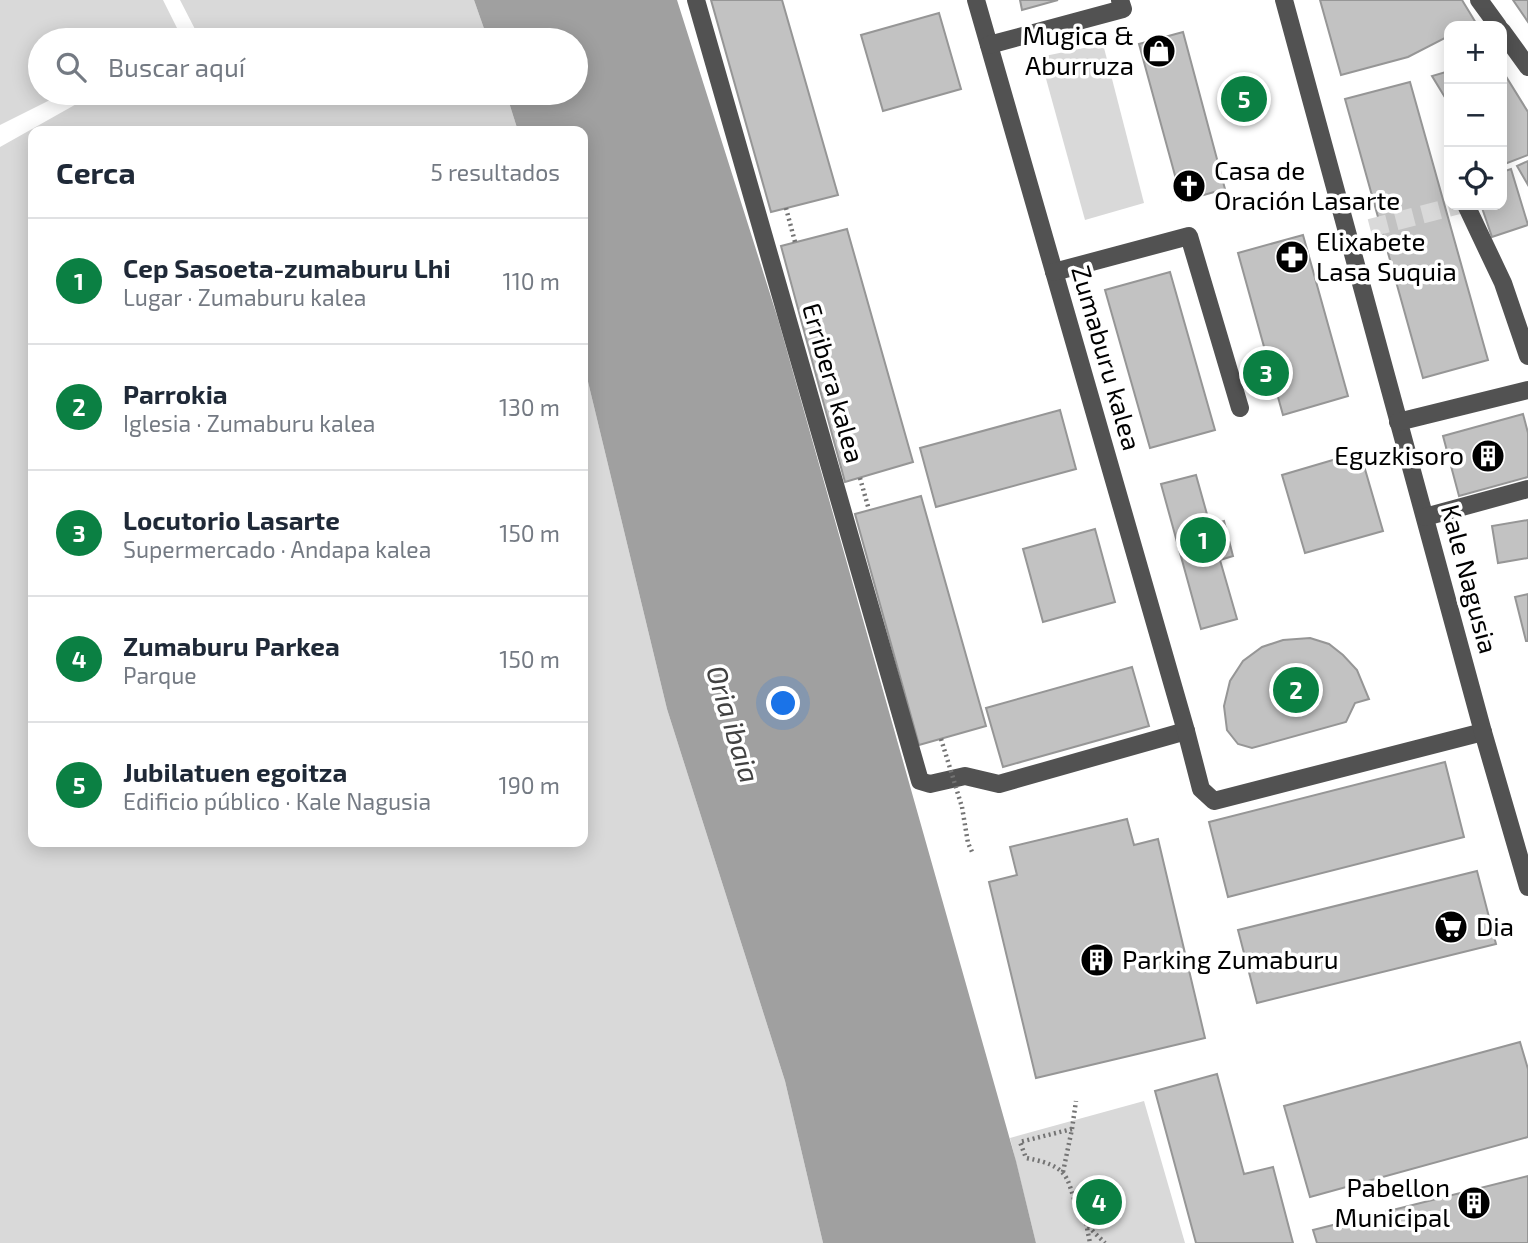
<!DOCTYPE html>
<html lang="es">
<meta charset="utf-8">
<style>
body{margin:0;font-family:"Exo 2",sans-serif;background:#f2f2f3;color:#1f2937}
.controls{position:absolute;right:21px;top:21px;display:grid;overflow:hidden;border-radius:14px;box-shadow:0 4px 18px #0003}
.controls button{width:63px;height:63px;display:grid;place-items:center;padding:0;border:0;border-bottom:2px solid #e0e1e3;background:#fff;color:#1f2937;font:35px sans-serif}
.you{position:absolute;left:784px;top:704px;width:24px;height:24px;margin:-18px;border:5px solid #fff;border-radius:50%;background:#1a73e8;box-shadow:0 0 0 10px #1a73e833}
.badge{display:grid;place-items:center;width:46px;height:46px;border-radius:50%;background:#0b8043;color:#fff;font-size:23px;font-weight:700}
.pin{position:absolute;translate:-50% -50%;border:4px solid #fff;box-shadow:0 2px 7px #0006}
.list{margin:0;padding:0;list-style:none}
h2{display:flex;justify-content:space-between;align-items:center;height:91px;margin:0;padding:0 28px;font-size:30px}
h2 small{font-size:23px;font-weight:400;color:#747a83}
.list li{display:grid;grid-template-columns:46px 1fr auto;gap:21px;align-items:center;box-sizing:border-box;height:126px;padding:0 28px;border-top:2px solid #e0e1e3}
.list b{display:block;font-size:26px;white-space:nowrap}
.list p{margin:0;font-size:23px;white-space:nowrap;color:#747a83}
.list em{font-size:23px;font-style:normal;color:#747a83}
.icon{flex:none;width:38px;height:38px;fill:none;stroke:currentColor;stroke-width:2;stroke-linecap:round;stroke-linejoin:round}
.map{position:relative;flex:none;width:1528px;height:1243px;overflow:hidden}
.search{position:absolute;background:#fff;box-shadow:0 4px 18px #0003;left:28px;top:28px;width:560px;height:77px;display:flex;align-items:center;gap:18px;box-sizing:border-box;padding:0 24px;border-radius:38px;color:#747a83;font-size:26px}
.panel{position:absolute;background:#fff;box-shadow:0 4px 18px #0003;left:28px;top:126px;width:560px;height:721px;border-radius:14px}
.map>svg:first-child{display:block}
.green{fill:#d9d9d9}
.water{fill:#a0a0a0}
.building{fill:#c2c2c2;stroke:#969696;stroke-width:2}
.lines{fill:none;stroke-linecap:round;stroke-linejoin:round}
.minor-tunnel{stroke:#d9d9d9;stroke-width:18;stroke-dasharray:18 9;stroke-linecap:butt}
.path{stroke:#747474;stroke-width:4.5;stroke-dasharray:2 3.5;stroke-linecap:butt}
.minor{stroke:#525252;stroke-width:18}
.path-bridge{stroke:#747474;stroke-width:4.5;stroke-dasharray:2 3.5;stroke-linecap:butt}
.labels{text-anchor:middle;stroke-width:7;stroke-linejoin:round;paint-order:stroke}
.poi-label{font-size:26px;fill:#000;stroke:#fff;text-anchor:start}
.street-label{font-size:26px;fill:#000;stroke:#fff}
.water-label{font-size:28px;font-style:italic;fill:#414141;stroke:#fff}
</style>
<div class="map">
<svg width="1528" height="1243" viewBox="0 0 1528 1243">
<rect width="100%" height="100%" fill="#fff"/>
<g class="green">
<polygon points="0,0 163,0 180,34 167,40 40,40 40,93 64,93 0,125"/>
<polygon points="180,0 474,0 488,40 190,40 198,35"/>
<polygon points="1103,44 1144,203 1085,220 1040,57"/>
<polygon points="96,93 506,93 518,131 33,131 33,842 583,842 583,361 667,709 785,1081 823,1243 0,1243 0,147"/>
<polygon points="1144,1101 1185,1243 1036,1243 1010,1138"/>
</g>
<polygon class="water" points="474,0 677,0 778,319 1016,1161 1036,1243 823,1243 785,1081 667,709 583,361 583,131 518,131 506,93 576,93 576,40 488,40"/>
<g class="building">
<polygon points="711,0 782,0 838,195 771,212"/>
<polygon points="1020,0 1058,0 1022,10"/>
<polygon points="1320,0 1462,0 1476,23 1470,26 1449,26 1449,36 1408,57 1341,75"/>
<polygon points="1513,0 1528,0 1528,22"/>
<polygon points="939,13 961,89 883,111 861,35"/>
<polygon points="1183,32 1225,189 1182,201 1139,44"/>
<polygon points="1502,70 1528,112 1528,155 1502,165"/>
<polygon points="1449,71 1449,104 1432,76"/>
<polygon points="1410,82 1488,360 1423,378 1345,99"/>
<polygon points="1528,161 1528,185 1517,166"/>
<polygon points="1511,169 1528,225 1492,237 1481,205 1502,205 1502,172"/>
<polygon points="847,229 913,462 845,482 781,246"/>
<polygon points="1303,235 1348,396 1283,415 1238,253"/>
<polygon points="1170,272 1215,430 1150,448 1105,290"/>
<polygon points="1060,410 1076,469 936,507 920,448"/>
<polygon points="1523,414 1528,433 1528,477 1459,496 1443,436"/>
<polygon points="1360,452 1383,531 1305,553 1282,475"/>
<polygon points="1196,475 1210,525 1224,521 1233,556 1220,560 1237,619 1201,629 1161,484"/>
<polygon points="921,496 986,726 919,745 855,514"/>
<polygon points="1528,520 1528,558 1498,563 1492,526"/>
<polygon points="1095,529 1115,602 1043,622 1023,549"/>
<polygon points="1528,594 1528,641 1526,641 1515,597"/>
<polygon points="1310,638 1329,644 1343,655 1357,670 1369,699 1355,703 1346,722 1252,748 1238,744 1227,730 1224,706 1230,681 1243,661 1262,647 1283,640"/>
<polygon points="1132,667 1149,726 1003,767 986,708"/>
<polygon points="1445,762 1464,837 1228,897 1209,822"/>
<polygon points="1127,819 1134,845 1158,839 1205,1038 1036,1078 989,882 1017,875 1010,847"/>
<polygon points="1477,871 1496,944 1257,1003 1238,930"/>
<polygon points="1520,1042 1528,1069 1528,1137 1310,1197 1284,1106"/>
<polygon points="1217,1074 1244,1174 1273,1167 1293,1243 1196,1243 1155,1091"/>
<polygon points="1528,1176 1528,1243 1317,1243 1313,1230"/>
</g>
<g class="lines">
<polyline class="minor-tunnel" points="1370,228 1459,205"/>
<g class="path">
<polyline points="786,208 795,242"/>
<polyline points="860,478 869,510"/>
<polyline points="962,807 968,843 973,854"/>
<polyline points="1072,1129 1076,1101"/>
<path d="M1063 1172 1072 1129 1020 1142 1026 1158C1082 1168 1061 1186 1086 1223 1091 1230 1099 1237 1105 1243"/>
<polyline points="1086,1223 1090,1243"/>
</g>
<g class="minor">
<polyline points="696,0 920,781 930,784 965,776 999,784 1186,731"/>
<polyline points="976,0 1186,731 1201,789 1214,801 1483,732"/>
<polyline points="1284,0 1483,732 1528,887"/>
<polyline points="1479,0 1498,26"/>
<polyline points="1502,31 1528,67"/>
<polyline points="989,45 1123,9 1120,0"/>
<polyline points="1466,205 1503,283 1528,356"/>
<polyline points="1054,272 1189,236 1240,408"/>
<polyline points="1398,422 1528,390"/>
<polyline points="1425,517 1528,489"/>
</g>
<polyline class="path-bridge" points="941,739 962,807"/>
</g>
<defs>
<symbol id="shop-disc" viewBox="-11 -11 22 22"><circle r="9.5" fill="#000" stroke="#fff"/><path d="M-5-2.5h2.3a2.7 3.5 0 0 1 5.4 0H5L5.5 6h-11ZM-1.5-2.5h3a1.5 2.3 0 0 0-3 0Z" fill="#fff"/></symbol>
<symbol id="church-disc" viewBox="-11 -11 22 22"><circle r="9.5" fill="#000" stroke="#fff"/><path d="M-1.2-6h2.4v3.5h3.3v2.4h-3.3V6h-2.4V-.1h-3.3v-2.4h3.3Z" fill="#fff"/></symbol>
<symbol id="pharmacy-disc" viewBox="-11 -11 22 22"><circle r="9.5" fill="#000" stroke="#fff"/><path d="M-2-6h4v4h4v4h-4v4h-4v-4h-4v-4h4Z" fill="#fff"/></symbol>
<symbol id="building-disc" viewBox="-11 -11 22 22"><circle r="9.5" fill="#000" stroke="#fff"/><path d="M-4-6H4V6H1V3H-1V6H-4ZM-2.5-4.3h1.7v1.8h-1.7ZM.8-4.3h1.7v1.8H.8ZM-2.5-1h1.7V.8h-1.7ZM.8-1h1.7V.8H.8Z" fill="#fff"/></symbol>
<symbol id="supermarket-disc" viewBox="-11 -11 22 22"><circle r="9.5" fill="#000" stroke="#fff"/><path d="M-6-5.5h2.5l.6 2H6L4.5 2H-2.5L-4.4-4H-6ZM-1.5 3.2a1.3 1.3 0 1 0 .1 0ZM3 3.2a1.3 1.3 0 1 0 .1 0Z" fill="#fff"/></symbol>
</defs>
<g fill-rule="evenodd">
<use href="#shop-disc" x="1140" y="32" width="38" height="38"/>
<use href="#church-disc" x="1170" y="167" width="38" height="38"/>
<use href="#pharmacy-disc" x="1273" y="238" width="38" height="38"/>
<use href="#building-disc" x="1469" y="437" width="38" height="38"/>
<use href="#supermarket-disc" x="1432" y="908" width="38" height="38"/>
<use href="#building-disc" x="1078" y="941" width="38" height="38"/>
<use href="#building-disc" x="1455" y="1184" width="38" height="38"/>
</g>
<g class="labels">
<g class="poi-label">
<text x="1134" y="45" text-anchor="end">Mugica &amp;<tspan x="1134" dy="30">Aburruza</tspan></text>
<text x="1214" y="180">Casa de<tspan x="1214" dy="30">Oración Lasarte</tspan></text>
<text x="1316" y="251">Elixabete<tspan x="1316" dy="30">Lasa Suquia</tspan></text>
<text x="1464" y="465" text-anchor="end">Eguzkisoro</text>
<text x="1476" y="936">Dia</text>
<text x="1122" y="969">Parking Zumaburu</text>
<text x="1450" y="1197" text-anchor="end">Pabellon<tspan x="1450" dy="30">Municipal</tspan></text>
</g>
<g class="street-label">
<text transform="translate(1106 358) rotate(74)" y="9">Zumaburu kalea</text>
<text transform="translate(833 383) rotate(74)" y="9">Erribera kalea</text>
<text transform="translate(1469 579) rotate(75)" y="9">Kale Nagusia</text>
</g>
<g class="water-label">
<text transform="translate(733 724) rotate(73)" y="10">Oria ibaia</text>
</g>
</g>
</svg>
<div class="controls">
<button>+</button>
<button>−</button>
<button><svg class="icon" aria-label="locate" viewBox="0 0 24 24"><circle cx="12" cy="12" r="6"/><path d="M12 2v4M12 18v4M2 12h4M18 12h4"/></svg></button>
</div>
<div class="you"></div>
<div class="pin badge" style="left:1203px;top:540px">1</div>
<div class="pin badge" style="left:1296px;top:690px">2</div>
<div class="pin badge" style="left:1266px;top:373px">3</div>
<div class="pin badge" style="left:1099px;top:1202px">4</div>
<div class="pin badge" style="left:1244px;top:99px">5</div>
<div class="search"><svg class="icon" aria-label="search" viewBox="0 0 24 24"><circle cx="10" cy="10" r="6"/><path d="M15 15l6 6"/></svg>Buscar aquí</div>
<section class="panel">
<h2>Cerca<small>5 resultados</small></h2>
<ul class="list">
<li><span class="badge">1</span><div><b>Cep Sasoeta-zumaburu Lhi</b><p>Lugar · Zumaburu kalea</p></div><em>110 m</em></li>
<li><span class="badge">2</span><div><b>Parrokia</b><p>Iglesia · Zumaburu kalea</p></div><em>130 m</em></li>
<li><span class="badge">3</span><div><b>Locutorio Lasarte</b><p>Supermercado · Andapa kalea</p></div><em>150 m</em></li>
<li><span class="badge">4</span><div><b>Zumaburu Parkea</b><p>Parque</p></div><em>150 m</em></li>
<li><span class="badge">5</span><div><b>Jubilatuen egoitza</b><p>Edificio público · Kale Nagusia</p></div><em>190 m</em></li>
</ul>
</section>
</div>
